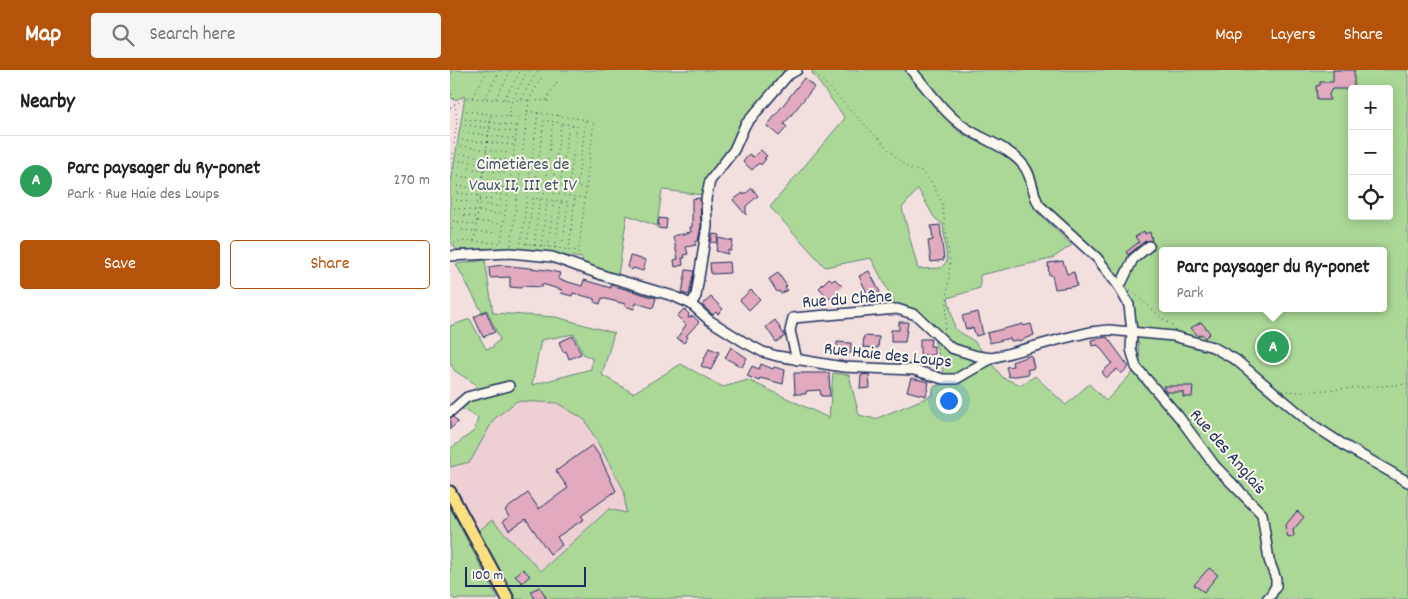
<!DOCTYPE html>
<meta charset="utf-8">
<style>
body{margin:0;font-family:Dekko,sans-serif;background:#f6f6f6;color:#222}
.controls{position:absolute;right:15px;top:15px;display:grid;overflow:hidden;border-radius:5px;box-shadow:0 2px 12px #0003}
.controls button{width:45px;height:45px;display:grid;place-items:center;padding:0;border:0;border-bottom:1px solid #e0e0e0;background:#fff;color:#222;font:25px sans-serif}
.scale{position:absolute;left:15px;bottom:12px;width:121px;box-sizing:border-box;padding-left:5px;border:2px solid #1b2f5e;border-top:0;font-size:14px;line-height:18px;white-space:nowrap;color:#1b2f5e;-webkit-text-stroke:4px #fbf7ec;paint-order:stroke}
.you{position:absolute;left:498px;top:330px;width:18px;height:18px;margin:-12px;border:4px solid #fff;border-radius:50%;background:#1a73e8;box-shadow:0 0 0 8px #1a73e833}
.badge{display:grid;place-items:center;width:32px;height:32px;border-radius:50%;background:#b45309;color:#fff;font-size:16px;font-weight:700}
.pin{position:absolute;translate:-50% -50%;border:2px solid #fff;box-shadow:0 1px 5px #0006}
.popup{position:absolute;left:709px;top:177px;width:228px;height:65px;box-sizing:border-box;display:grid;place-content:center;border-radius:5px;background:#fff;filter:drop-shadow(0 1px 4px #0005);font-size:16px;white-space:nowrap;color:#767676}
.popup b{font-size:19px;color:#222}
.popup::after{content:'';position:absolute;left:50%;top:100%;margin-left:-10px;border:10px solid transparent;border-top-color:#fff}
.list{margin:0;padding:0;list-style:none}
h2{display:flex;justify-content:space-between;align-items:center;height:65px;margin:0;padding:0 20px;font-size:21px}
h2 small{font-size:16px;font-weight:400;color:#767676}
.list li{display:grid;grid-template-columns:32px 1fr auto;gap:15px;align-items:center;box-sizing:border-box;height:90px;padding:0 20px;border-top:1px solid #e0e0e0}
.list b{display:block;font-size:19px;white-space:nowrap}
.list p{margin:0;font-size:16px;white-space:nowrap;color:#767676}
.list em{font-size:16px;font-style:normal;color:#767676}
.actions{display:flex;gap:10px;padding:15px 20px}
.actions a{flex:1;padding:11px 0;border:1px solid #b45309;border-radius:5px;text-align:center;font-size:18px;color:#b45309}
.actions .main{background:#b45309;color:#fff}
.icon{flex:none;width:28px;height:28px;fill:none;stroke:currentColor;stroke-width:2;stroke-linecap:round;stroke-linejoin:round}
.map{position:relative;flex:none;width:958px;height:529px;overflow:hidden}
header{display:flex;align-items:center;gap:30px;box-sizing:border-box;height:70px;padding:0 25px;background:#b45309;color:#fff}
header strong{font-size:24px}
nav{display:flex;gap:28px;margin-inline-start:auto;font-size:18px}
.search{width:350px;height:45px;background:#f6f6f6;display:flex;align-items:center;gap:12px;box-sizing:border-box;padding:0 18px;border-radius:5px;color:#767676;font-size:19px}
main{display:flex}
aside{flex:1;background:#fff}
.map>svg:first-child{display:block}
.built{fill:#eed0d4}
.green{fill:#abd896;stroke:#63847a;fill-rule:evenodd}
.building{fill:#e1aabe;stroke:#1b2f5e}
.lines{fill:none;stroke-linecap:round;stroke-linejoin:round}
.minor-casing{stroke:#1b2f5e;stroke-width:12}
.major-casing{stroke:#1b2f5e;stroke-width:15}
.path{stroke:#1b2f5e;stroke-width:1;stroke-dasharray:1 4;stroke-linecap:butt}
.minor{stroke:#fbf7ec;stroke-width:9}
.major{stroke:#fce080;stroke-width:11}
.labels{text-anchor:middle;stroke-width:4;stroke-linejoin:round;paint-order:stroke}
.park-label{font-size:18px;fill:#3f596c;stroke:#fbf7ec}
.street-label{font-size:18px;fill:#1b2f5e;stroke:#fbf7ec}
</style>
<header>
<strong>Map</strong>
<div class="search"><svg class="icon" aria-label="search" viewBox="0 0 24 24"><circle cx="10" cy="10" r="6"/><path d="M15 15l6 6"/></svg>Search here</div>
<nav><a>Map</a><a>Layers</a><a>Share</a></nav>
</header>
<main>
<aside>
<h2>Nearby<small></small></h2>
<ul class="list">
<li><span class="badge" style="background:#2e9e5b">A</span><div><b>Parc paysager du Ry-ponet</b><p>Park · Rue Haie des Loups</p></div><em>270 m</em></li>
</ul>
<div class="actions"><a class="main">Save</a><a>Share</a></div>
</aside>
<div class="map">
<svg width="958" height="529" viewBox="0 0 958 529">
<rect width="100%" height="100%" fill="#f3e0de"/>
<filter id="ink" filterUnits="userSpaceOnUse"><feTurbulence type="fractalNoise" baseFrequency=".02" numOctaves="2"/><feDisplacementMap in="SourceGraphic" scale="10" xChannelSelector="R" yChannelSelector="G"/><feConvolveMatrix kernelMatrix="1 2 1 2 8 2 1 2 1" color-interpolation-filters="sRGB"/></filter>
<g filter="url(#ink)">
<polygon class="built" points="67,331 108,333 135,350 174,420 176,444 159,439 91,501 42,451 25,464 0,417 0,397 20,392 44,349"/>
<g class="green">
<polygon points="0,0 340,0 333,3 292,53 280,79 254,113 254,125 212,120 207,156 177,145 168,206 133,196 132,188 60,178 7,180 0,171 0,119 15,26 5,30 0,27"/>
<path d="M363 0H457L506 59 514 65 550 82 567 96 578 111 587 142 622 175 601 189 530 205V218L498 228 505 259 524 271 553 308 571 315 585 306 616 335 639 314 656 331 684 301 691 297 683 231 649 186 593 132C587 119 588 104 578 92 565 76 547 76 531 66 512 55 506 44 492 29 484 19 475 10 466 0H958V529H60L25 464 42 450 91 501 159 439 176 443 174 420 135 350 107 333 67 331 44 349 20 392 0 397V379L24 361 28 348 12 339 27 315 5 301 0 293V256L20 249 36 279 44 277 43 275 50 270 37 240 32 242 6 194 35 190 43 243 106 247 164 263 152 305 183 323 231 294 273 317 298 310 379 348 383 303 399 305 409 345 425 349 483 325V317L496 312 483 265 466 245 446 236 421 188 375 197 320 137 395 48 362 3ZM902 19H939V146H902ZM468 119 484 147 493 155 497 191 491 198 468 199 452 138ZM713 181H933V238H713ZM124 264 133 284 142 288 141 299 82 315 91 270Z"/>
<polygon points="0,437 48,529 4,529 0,526"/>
</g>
<g class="building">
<polygon points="883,0 904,0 904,19 882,19 879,24 880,30 867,30 866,16 870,15 870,12 883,12"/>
<polygon points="354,8 364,17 334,54 337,57 329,66 317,56"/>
<polygon points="311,80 317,86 314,88 316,89 311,95 309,93 302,100 293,92 299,84 303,87"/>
<polygon points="302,118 308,126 296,136 296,145 283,130 293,123 294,125"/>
<polygon points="250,128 251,156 248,171 245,172 246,175 236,177 238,184 234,185 235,188 232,188 233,195 225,197 224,190 228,189 223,166 241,162 240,157 242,157 242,129"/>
<polygon points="209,148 217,149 216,159 208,158"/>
<polygon points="490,155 494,190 481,192 478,171 483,170 481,156"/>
<polygon points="694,161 695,164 700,162 702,170 695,171 678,185 676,182 689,172 685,167"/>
<polygon points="263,164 269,165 267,173 261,172"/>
<polygon points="269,168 283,171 281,181 278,180 278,184 266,181"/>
<polygon points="180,186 196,190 193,201 183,198 182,200 177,197"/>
<polygon points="613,191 617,204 624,202 627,216 605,219 602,205 599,205 598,193"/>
<polygon points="279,192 280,203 261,204 260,193"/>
<polygon points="52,195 97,200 110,203 108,209 132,216 134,210 161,218 161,215 206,228 203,238 186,233 184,239 175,236 175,234 152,228 150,234 144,232 145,229 123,223 122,226 111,223 112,220 92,214 92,217 71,216 71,218 60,217 60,207 40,208 39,197"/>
<polygon points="236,200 244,201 239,225 232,223"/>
<polygon points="419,201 430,222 419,227 409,206"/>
<polygon points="328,203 337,216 335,217 337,220 331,224 329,221 327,222 319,209"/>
<polygon points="379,208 383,211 385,209 392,216 380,229 369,218"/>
<polygon points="301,220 310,229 299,240 290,230"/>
<polygon points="261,227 273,239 268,244 266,242 263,245 252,235"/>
<polygon points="234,239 239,244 238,248 243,246 249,252 236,266 238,267 234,273 227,268 236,255 227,246"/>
<polygon points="36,241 45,262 33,267 24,247"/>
<polygon points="528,242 533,264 526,266 523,258 516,259 512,246"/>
<polygon points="325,250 335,266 326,272 316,257"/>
<polygon points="449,252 458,252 455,272 441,272 441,260 449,260"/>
<polygon points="751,252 760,263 755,268 752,264 748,266 741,258"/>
<polygon points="573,254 573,256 581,254 584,265 569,271 568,270 561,271 560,268 540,273 537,263"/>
<polygon points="123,266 131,284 119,289 116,281 113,282 109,272"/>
<polygon points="414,266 429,267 428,278 413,277"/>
<polygon points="657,267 679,297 671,304 667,299 656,308 652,302 662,293 648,275 642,276 641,270"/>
<polygon points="470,269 481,269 480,276 484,276 484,285 470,285"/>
<polygon points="387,272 401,273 401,283 387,283"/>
<polygon points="281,277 297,288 292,297 275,288"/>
<polygon points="259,278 269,282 261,300 251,296"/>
<polygon points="581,285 584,298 577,300 579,304 559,307 556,297 563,296 562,292"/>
<polygon points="311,294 323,299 324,297 335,300 333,314 310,308 309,311 297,306 302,296 309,299"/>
<polygon points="344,303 379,303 380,326 371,326 370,320 356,321 356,324 345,324"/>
<polygon points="419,304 420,318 410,319 411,305"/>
<polygon points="461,308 479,312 476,326 457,321"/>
<polygon points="713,316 743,316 742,327 733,327 733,322 716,322"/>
<polygon points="3,347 8,352 0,359 0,348"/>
<polygon points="142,375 150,387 166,421 131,446 134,449 107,467 112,475 100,484 76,449 59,460 53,451 59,447 55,440 78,423 89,439 118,418 106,401"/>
<polygon points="847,441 854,447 843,460 844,466 838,468 835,456"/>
<polygon points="759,498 768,505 754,522 744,515"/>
<polygon points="73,499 80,506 72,513 65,506"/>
<polygon points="90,517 97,529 85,529 81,521"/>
</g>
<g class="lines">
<defs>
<g id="minor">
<path d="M461 0C478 19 493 42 513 56 532 70 560 77 574 96 583 108 582 123 589 135L647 188 668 215 679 235 682 262 681 279 686 297 729 347 765 396 812 444 819 490 826 509V516L821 525 817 529"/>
<polyline points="0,186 60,183 102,187 155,206 223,226 241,234 259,250 294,272 313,282 327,286 393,297 464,300 493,309 506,309 542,288 611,269 640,262 659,260 723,266 763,277 786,290 863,355 897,377 958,412"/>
<polyline points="668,215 672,212 683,189 699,176"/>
<polyline points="241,234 246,226 257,156 256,129 260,111 284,80 295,55 338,5 347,0"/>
<polyline points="347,290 340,261 343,248 447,239 466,245 501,278 527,286 542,288"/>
<polyline points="0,342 17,327 59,316"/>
</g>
<polyline id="major" points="0,422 58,529"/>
</defs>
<use href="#minor" class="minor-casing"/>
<use href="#major" class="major-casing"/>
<g class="path">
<polyline points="362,0 450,91 460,99 471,101 482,113 492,133 500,191 495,259"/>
<polyline points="0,8 3,0"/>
<polyline points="0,19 5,34 7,50 0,109"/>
<polyline points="22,27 38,0"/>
<polyline points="35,28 50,0"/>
<polyline points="46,28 61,0"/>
<polyline points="54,29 71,0"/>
<polyline points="71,29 87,2"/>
<polyline points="96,30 107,12"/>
<polyline points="0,38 15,28 100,31"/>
<polyline points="16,41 68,48"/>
<polyline points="77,41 144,51 128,186"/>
<polyline points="88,43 71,173 128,181"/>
<polyline points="59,47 62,30 78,0"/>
<polyline points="15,49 67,56"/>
<polyline points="15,55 66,62"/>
<polyline points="13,62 65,69"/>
<polyline points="12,70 64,75"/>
<polyline points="11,76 58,83"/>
<polyline points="10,84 56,90"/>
<polyline points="10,91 56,96"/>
<polyline points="9,97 55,103"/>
<polyline points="96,105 103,52"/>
<polyline points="104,105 111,54"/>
<polyline points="8,106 59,113"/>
<polyline points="111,108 119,55"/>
<polyline points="70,109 135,118"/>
<polyline points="86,111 94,50 127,56 119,116"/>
<polyline points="7,116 31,119"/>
<polyline points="32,116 58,118"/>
<polyline points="127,116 136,50"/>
<polyline points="69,119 134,128"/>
<polyline points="31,121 52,125"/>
<polyline points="7,123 30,126"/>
<polyline points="30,129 51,130"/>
<polyline points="6,130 51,137"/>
<polyline points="4,138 50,144"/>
<polyline points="4,144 27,147"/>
<polyline points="3,151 26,155"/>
<polyline points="27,151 49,154"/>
<polyline points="2,159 47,163"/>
<polyline points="24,171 41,45"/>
<polyline points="77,174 83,128 118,132 112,178"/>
<polyline points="61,175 79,30 93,5"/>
<polyline points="84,175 90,129"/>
<polyline points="0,176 7,171 51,173 69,45"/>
<polyline points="91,176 97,131"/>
<polyline points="98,177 104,131"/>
<polyline points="105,178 111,132"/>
<polyline points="119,180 125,127"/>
<polyline points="680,219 710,247 724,257"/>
<polyline points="837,321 849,322 958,314"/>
</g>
<use href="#minor" class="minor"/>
<use href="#major" class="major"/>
</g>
</g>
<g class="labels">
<g class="park-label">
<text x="73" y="99">Cimetières de<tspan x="73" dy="21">Vaux II, III et IV</tspan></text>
</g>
<g class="street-label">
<text transform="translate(397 228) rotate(-4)" y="6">Rue du Chêne</text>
<text transform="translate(438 284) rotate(6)" y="6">Rue Haie des Loups</text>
<text transform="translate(779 381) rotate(49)" y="6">Rue des Anglais</text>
</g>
</g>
</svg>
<div class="controls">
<button>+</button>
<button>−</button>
<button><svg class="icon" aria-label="locate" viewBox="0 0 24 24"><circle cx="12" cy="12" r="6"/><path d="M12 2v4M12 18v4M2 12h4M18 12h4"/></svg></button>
</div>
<div class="scale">100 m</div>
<div class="you"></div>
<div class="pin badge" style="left:823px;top:277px;background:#2e9e5b">A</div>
<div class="popup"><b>Parc paysager du Ry-ponet</b>Park</div>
</div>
</main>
